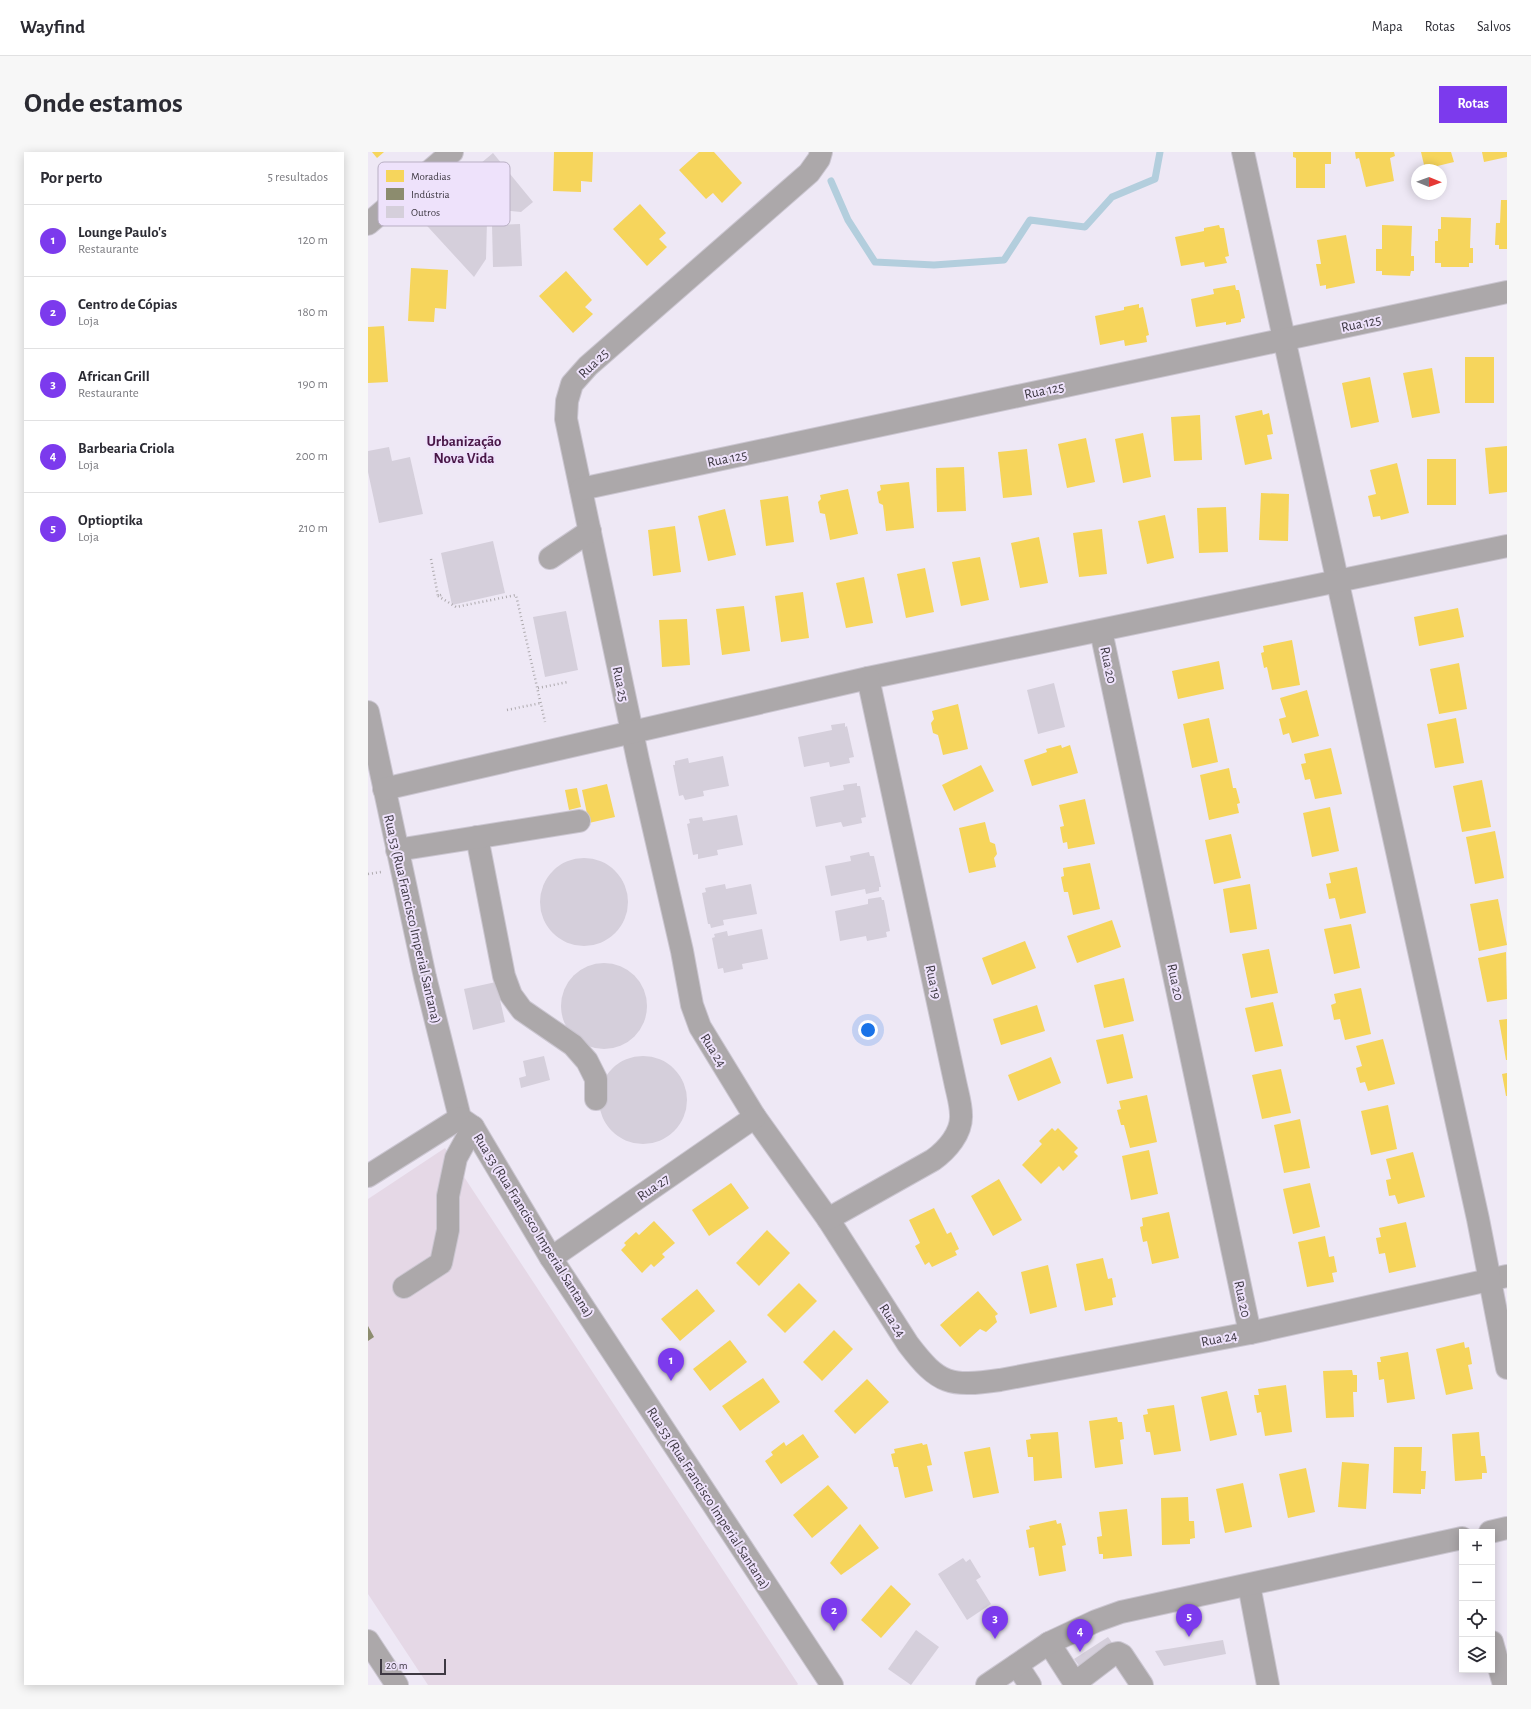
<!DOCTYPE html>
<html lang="pt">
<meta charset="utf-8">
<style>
body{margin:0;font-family:"Alegreya Sans",sans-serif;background:#f7f7f7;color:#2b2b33}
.controls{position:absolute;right:12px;bottom:12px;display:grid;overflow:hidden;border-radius:0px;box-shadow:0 2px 10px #0003}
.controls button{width:36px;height:36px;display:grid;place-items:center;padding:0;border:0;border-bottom:1px solid #e1e1e2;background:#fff;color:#2b2b33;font:20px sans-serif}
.compass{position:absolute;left:1043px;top:12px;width:36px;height:36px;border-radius:50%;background:#fff;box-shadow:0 2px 10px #0003;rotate:91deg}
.scale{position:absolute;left:12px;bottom:10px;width:66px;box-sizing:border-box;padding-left:4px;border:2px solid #3e3943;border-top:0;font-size:11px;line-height:14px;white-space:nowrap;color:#3e3943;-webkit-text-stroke:3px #eee2fb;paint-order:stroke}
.you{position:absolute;left:500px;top:878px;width:14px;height:14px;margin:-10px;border:3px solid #fff;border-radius:50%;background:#1a73e8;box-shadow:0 0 0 6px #1a73e833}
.badge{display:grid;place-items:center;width:26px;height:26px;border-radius:50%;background:#7c3aed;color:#fff;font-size:13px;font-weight:700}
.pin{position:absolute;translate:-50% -33px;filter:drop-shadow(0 1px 2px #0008)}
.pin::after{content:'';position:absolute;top:21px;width:14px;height:12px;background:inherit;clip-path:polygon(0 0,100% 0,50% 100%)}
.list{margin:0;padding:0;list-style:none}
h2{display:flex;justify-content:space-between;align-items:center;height:52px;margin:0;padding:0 16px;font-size:17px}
h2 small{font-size:13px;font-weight:400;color:#7c7c81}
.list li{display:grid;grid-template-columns:26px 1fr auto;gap:12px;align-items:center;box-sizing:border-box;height:72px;padding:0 16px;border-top:1px solid #e1e1e2}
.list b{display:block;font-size:15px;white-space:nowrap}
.list p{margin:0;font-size:13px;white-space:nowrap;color:#7c7c81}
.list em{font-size:13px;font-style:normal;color:#7c7c81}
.icon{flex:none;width:22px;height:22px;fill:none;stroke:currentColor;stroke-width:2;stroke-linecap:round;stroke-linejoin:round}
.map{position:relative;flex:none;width:1139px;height:1533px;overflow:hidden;border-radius:0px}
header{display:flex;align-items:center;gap:24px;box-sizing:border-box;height:56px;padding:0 20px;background:#fff;border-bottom:1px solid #e1e1e2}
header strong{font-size:19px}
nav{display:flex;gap:22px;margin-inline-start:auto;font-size:14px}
.intro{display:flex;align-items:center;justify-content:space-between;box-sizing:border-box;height:96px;padding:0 24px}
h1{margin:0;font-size:28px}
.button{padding:10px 18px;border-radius:0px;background:#7c3aed;color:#fff;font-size:14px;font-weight:700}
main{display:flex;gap:24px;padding:0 24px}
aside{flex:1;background:#fff;border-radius:0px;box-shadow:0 2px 10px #0003}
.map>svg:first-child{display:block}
.industrial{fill:#e5d8e6}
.homes{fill:#f6d55c}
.industry{fill:#8c8c6e}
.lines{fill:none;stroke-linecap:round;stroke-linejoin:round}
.stream{stroke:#b3cedd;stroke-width:7}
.building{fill:#d5cfdb}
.minor-casing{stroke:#cbc6d1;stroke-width:24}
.path{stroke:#ada9ad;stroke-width:2.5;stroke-dasharray:1 3;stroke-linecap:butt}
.minor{stroke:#aca8aa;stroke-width:22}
.labels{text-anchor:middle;stroke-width:4;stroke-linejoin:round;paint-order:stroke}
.street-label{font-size:14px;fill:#3e3943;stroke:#eee2fb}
.neighbourhood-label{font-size:15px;font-weight:bold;fill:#491747;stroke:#eee2fb}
.key{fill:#eee2fb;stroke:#b9afc4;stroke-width:1}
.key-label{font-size:11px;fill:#3e3943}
</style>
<header>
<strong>Wayfind</strong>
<nav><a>Mapa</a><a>Rotas</a><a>Salvos</a></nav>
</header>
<div class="intro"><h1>Onde estamos</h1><a class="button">Rotas</a></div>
<main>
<aside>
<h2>Por perto<small>5 resultados</small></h2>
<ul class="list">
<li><span class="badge">1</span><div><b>Lounge Paulo's</b><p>Restaurante</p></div><em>120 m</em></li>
<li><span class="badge">2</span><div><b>Centro de Cópias</b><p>Loja</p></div><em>180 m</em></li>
<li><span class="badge">3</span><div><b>African Grill</b><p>Restaurante</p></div><em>190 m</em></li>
<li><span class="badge">4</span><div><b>Barbearia Criola</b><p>Loja</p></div><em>200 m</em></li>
<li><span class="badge">5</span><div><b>Optioptika</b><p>Loja</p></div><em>210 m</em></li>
</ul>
</aside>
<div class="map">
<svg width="1139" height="1533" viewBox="0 0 1139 1533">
<rect width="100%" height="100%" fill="#eee8f5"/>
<polygon class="industrial" points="77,996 430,1532 429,1533 60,1533 0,1442 0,1047"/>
<g class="homes">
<polygon points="4,0 16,0 9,6"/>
<polygon points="186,0 225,0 224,30 213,29 213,40 185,39"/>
<polygon points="331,0 346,0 374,31 354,51 345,41 338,47 311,18"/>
<polygon points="925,0 963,0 963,12 957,12 957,36 928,36 928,6 925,5"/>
<polygon points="987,0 1026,0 1027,4 1022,6 1026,29 998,35 991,6 988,7"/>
<polygon points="1053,0 1083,0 1086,10 1057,17"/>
<polygon points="1114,0 1139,0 1139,5 1116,10"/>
<polygon points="1133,48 1139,48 1139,97 1131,97 1131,93 1127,93 1128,71 1132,71"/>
<polygon points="272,52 298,81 291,87 299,95 279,114 245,77"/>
<polygon points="1073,65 1103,66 1102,96 1105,96 1105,111 1101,111 1101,115 1073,115 1073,111 1067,111 1067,89 1070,89 1070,77 1073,77"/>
<polygon points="851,73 852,76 856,76 861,104 857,105 859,111 837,115 836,110 813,114 807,85 836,79 836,76"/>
<polygon points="1014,73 1044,74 1043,104 1046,104 1046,119 1043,119 1042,124 1014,123 1014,119 1008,119 1008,97 1014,97"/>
<polygon points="978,83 987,131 958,137 958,133 952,134 948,112 953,112 949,88"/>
<polygon points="43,116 80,118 78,157 67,156 66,170 40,169"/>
<polygon points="198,119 224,148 217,155 225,162 205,181 171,144"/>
<polygon points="867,133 868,138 871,138 877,166 873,167 873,170 858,173 858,170 828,175 823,147 846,142 845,137"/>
<polygon points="771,152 771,156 775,155 781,183 778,184 779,190 757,194 756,188 732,193 727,164 756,158 756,155"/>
<polygon points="16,174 20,230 0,231 0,175"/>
<rect x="1097" y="205" width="29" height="46"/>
<polygon points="1064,216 1072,261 1044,266 1035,221"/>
<polygon points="1002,225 1011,270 983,276 974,231"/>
<polygon points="894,258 895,263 901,261 905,282 899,283 904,307 877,313 867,264"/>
<polygon points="832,263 834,308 806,309 803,265"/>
<polygon points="775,281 783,325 755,331 747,287"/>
<polygon points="718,286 727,330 699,336 690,292"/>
<polygon points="1139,294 1139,340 1121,342 1117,296"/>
<polygon points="659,297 664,343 635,346 630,300"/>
<rect x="1059" y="307" width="29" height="46"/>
<polygon points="1029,311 1041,361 1013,368 1012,364 1005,365 1000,344 1008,342 1002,318"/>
<polygon points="596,315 598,359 569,360 568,316"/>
<polygon points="541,330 546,376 518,379 515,353 511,351 509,340 513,338 512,333"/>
<polygon points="480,337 490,382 462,388 457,362 452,361 450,350 453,347 452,343"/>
<polygon points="893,341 921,342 920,389 891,388"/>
<polygon points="420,344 426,390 398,394 392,348"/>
<polygon points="858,355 860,400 831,401 829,356"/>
<polygon points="357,357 368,403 340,409 330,364"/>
<polygon points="797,363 806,406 779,412 770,369"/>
<polygon points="307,374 313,420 285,424 280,378"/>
<polygon points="734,377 739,422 711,425 705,381"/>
<polygon points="671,385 680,431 652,436 643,391"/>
<polygon points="612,405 621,448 593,454 584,410"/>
<polygon points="557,416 566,460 538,466 529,422"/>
<polygon points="496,425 505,471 478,476 468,431"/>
<polygon points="435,440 441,486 413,490 407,444"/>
<polygon points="376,454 382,499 354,503 348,457"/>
<polygon points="1090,456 1096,485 1051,494 1046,465"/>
<polygon points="319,467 322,513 294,515 291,468"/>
<polygon points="924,488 932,533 904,538 899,515 896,516 893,501 896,500 895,494"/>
<polygon points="851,509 856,537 810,547 804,519"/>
<polygon points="1091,511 1099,557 1071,562 1062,517"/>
<polygon points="939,538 951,584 924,591 921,581 915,583 911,567 918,565 912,546"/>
<polygon points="590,552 600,597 575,603 570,583 565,581 563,571 566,567 564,559"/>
<polygon points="841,566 850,610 824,616 815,572"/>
<polygon points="1088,566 1096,611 1067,616 1059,572"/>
<polygon points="693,593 694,596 702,593 710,621 664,634 656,608 679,600 678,597"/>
<polygon points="963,596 974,642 947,647 942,627 937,628 933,612 938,611 936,602"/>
<polygon points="613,613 626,639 586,659 574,633"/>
<polygon points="861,616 865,636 868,636 872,651 869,652 871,661 841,668 832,623"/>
<polygon points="1114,628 1123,675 1094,680 1085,634"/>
<polygon points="239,632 247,665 221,671 214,638"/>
<polygon points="209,636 213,655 201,658 197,638"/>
<polygon points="717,647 727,692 700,697 699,690 695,691 692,675 696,674 691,653"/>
<polygon points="962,655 971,699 944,705 935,661"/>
<polygon points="617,670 622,690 627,692 629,702 626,706 628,715 601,721 591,676"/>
<polygon points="1127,679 1136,726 1107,732 1098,685"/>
<polygon points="863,682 873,726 846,732 837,688"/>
<polygon points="722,711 732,757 705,763 700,740 696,740 693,725 696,724 695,716"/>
<polygon points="989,715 998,761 972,767 967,746 961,747 958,732 963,731 961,721"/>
<polygon points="882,732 889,777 862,781 855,737"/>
<polygon points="1130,747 1139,793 1111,799 1102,752"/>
<polygon points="744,768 753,795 709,811 699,784"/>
<polygon points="983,772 992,816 966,822 956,777"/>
<polygon points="657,789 668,816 624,833 614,806"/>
<polygon points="901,797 910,841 883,846 874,802"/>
<polygon points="1138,800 1139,847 1119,850 1110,806"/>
<polygon points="756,826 766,869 736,876 726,833"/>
<polygon points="993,836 1003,882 977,888 972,867 966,868 963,853 968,851 966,842"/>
<polygon points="905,850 915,894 887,900 877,856"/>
<polygon points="669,853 677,879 633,893 625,867"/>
<polygon points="1139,867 1139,908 1138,908 1131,868"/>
<polygon points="755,882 765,926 739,932 728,888"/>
<polygon points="1015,887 1027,932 1000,939 997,930 992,931 988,916 994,914 988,894"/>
<polygon points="683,905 693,931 650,949 640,923"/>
<polygon points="913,917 923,961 894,967 884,923"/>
<polygon points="1139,921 1139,944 1138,944 1134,922"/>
<polygon points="779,943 789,990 762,996 756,973 753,973 749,958 753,957 751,949"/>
<polygon points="1020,953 1029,997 1003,1003 993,959"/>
<polygon points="932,967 942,1016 916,1021 906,973"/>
<polygon points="684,976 687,979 690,976 710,996 706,1000 710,1004 695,1019 691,1014 673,1032 654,1013 674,992 671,989"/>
<polygon points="781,998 790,1042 763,1048 754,1004"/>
<polygon points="1045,1000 1057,1045 1030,1052 1027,1043 1021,1044 1018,1028 1023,1027 1018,1007"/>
<polygon points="631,1027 654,1068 625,1084 603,1044"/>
<polygon points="363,1031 381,1056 341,1084 324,1058"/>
<polygon points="942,1031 952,1075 925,1082 915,1037"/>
<polygon points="566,1056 579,1082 583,1080 591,1097 587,1099 589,1103 564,1115 561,1110 557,1113 547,1094 552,1091 541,1068"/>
<polygon points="801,1060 811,1106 784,1112 779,1089 775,1090 772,1075 775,1074 774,1066"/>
<polygon points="286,1069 307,1091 294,1102 297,1105 286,1115 283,1112 274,1121 253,1098 258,1093 256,1091 268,1080 271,1083"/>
<polygon points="1038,1070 1048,1115 1021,1121 1017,1101 1011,1102 1008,1086 1013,1085 1011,1076"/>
<polygon points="399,1078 422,1101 391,1134 368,1111"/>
<polygon points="957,1084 961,1105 966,1104 969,1120 964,1121 966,1130 939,1135 930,1090"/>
<polygon points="735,1106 740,1127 744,1126 748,1145 744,1146 745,1153 717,1159 708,1112"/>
<polygon points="680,1113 689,1155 662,1162 653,1120"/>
<polygon points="431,1131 449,1149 417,1181 399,1163"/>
<polygon points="329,1137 347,1159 312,1189 293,1167"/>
<polygon points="610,1139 630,1162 627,1164 629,1170 618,1180 612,1177 592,1195 572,1173"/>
<polygon points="466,1178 485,1197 454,1229 435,1210"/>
<polygon points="362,1188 379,1210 342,1239 325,1217"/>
<polygon points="1096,1190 1097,1196 1101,1195 1104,1212 1100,1213 1105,1237 1078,1243 1068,1197"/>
<polygon points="1040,1200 1047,1247 1019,1251 1016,1227 1011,1228 1009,1210 1013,1210 1012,1205"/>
<polygon points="984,1218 985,1223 989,1223 989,1240 985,1240 986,1265 958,1266 955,1219"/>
<polygon points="395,1226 412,1250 372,1279 354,1254"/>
<polygon points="499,1227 521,1250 487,1282 466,1259"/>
<polygon points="918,1233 924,1280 897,1284 893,1260 889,1261 886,1243 891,1243 890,1237"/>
<polygon points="859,1239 869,1283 842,1289 833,1245"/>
<polygon points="806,1253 813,1299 786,1303 782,1280 778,1280 775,1263 780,1262 779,1257"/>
<polygon points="749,1265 750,1270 754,1270 756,1287 752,1288 755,1312 727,1316 721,1269"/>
<polygon points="690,1280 694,1326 666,1329 665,1305 660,1305 658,1288 663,1287 662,1282"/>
<polygon points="1111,1280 1113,1304 1117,1304 1119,1321 1114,1321 1114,1327 1087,1329 1084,1282"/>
<polygon points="435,1282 451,1305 413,1332 397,1309 405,1303 403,1300 416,1290 418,1294"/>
<polygon points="554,1291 555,1293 559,1292 564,1313 559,1314 565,1339 537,1346 530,1315 526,1315 523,1302 527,1301 526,1297"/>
<polygon points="622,1295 631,1341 605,1346 596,1300"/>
<polygon points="1026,1295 1054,1295 1053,1319 1058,1319 1057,1337 1053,1337 1053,1342 1025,1341"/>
<polygon points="974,1310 1001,1312 998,1357 970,1355"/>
<polygon points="938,1316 947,1360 920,1366 911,1322"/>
<polygon points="875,1331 884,1375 857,1381 848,1337"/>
<polygon points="460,1333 480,1356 444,1386 425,1363"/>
<polygon points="820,1345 821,1369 826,1369 827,1386 822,1387 822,1392 794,1393 793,1346"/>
<polygon points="759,1357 764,1404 735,1407 735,1402 731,1402 729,1385 734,1384 731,1360"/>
<polygon points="688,1368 689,1372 693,1371 698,1393 694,1394 698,1419 671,1424 666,1395 661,1396 658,1378 662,1377 661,1374"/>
<polygon points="492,1372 511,1396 473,1423 462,1411"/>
<polygon points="523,1433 543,1452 513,1486 493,1468"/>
</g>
<polygon class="industry" points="0,1174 6,1185 0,1189"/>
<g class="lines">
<polyline class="stream" points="463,29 480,68 507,110 566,113 636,108 662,68 717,75 744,45 787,27 792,0"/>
</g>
<g class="building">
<polygon points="125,1 165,50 153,60 133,58 119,69 118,107 106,125 50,64"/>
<polygon points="152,72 154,114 125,115 124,73"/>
<polygon points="21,295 24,309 42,305 55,362 11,371 0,320 0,299"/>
<polygon points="125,389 137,441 84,453 73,401"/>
<polygon points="198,459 210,518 177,525 165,465"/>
<polygon points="686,531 697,575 670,582 659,538"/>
<polygon points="477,571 477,575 479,574 486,605 481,606 482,611 462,615 461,610 436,615 430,585 464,578 463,573"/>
<polygon points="355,604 361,634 335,639 336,644 317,648 315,643 311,644 305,613 307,613 307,609 320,606 321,611"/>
<polygon points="489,631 489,634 492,634 498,665 493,666 494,671 475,675 473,670 448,675 442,645 476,638 475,633"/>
<polygon points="369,663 375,693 349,698 350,703 330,707 330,702 325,703 319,672 322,671 321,667 334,665 335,669"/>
<polygon points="501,700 502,704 506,704 513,735 511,735 511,739 498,742 497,737 463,744 457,714 483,709 482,704"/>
<circle cx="216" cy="750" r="44"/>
<polygon points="357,732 358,737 383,732 389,762 355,768 356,773 343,776 342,772 340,772 334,741 338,740 337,736"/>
<polygon points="513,745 514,748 516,748 522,779 518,780 519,785 499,789 498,784 472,789 467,759 500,752 500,747"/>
<polygon points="394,777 400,807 374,812 375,817 356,821 355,816 350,817 344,786 347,785 346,782 359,779 360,784"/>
<circle cx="236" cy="854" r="43"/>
<polygon points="128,830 137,870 105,878 96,837"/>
<polygon points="176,904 182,928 153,936 151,926 158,924 155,909"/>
<circle cx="275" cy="948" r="44"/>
<polygon points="595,1406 598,1410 602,1407 613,1425 608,1428 623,1452 599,1468 570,1422"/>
<polygon points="548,1478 571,1495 543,1533 520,1517"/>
<polygon points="740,1485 745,1492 712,1515 706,1507"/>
<polygon points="855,1488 858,1502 796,1514 787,1499"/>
</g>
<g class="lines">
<defs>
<g id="minor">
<path d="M453 0 451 7 441 21 220 214 204 232 199 249 198 267 270 608 314 799 324 853 332 875 387 965 460 1067 540 1192C571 1233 582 1235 632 1228L882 1181 1139 1124"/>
<polyline points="875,0 1110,1067 1139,1216"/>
<polyline points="0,72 84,0"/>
<polyline points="213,337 1139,140"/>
<polyline points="182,406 222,379"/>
<polyline points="733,479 882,1181"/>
<polyline points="0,560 57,825 92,966 105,975 183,1106 464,1533"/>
<polyline points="16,637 500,526 1139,394"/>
<polyline points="109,685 136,824 143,843 154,858 205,893 219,909 228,927 228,947"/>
<polyline points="29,698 211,669"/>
<polyline points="0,1024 92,966"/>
<path d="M460 1067 565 1008C579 998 594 981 593 963 593 953 590 943 588 934L500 526"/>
<polyline points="183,1106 387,965"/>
<polyline points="36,1135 73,1111 80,1078 80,1044 88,1006 105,975"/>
<polyline points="1122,1380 1139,1376"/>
<polyline points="881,1433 900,1533"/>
<polyline points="0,1489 29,1533"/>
<polyline points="1124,1490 1136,1533"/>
<polyline points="681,1491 708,1533"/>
<polyline points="649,1513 662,1533"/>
<polyline points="707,1531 745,1502 750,1501 754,1503 774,1533"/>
<polyline points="619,1533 681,1491 728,1469 753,1460 1094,1386"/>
</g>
</defs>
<use href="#minor" class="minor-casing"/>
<g class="path">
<polyline points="63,407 70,444 76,442"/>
<polyline points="70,444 88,455 148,443 177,570"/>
<polyline points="170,536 200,530"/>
<polyline points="139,558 173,551"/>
<polyline points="0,722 13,720"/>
</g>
<use href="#minor" class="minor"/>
</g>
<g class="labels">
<g class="street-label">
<text transform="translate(993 171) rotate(-12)" y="5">Rua 125</text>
<text transform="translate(225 211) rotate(-44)" y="5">Rua 25</text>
<text transform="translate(676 238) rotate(-12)" y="5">Rua 125</text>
<text transform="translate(359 306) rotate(-12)" y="5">Rua 125</text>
<text transform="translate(741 513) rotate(78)" y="5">Rua 20</text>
<text transform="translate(253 532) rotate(78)" y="5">Rua 25</text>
<text transform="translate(45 767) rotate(77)" y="5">Rua 53 (Rua Francisco Imperial Santana)</text>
<text transform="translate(566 830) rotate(78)" y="5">Rua 19</text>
<text transform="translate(808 830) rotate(78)" y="5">Rua 20</text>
<text transform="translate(346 898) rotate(58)" y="5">Rua 24</text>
<text transform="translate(285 1035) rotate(-35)" y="5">Rua 27</text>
<text transform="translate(166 1073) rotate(58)" y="5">Rua 53 (Rua Francisco Imperial Santana)</text>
<text transform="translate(875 1147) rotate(78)" y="5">Rua 20</text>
<text transform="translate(525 1168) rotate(57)" y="5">Rua 24</text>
<text transform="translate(851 1186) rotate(-11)" y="5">Rua 24</text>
<text transform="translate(341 1346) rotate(57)" y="5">Rua 53 (Rua Francisco Imperial Santana)</text>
</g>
<g class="neighbourhood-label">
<text x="96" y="294">Urbanização<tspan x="96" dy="17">Nova Vida</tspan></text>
</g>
</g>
<rect x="10" y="10" width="132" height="64" rx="6" class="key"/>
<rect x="18" y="18" width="18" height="12" fill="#f6d55c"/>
<rect x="18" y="36" width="18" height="12" fill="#8c8c6e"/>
<rect x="18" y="54" width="18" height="12" fill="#d5cfdb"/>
<g class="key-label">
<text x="43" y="28">Moradias</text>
<text x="43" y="46">Indústria</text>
<text x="43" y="64">Outros</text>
</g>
</svg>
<div class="controls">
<button>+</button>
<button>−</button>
<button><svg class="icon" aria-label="locate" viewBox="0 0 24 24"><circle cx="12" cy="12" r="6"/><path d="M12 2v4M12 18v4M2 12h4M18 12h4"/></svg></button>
<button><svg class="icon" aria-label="layers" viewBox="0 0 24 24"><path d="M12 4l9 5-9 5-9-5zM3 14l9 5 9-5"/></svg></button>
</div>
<svg class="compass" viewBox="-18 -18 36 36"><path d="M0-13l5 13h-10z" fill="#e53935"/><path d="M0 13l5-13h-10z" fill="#7c7c81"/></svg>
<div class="scale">20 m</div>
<div class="you"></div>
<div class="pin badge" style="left:303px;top:1229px">1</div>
<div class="pin badge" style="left:466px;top:1479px">2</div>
<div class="pin badge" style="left:627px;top:1487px">3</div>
<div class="pin badge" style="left:712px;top:1500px">4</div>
<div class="pin badge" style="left:821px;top:1485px">5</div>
</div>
</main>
